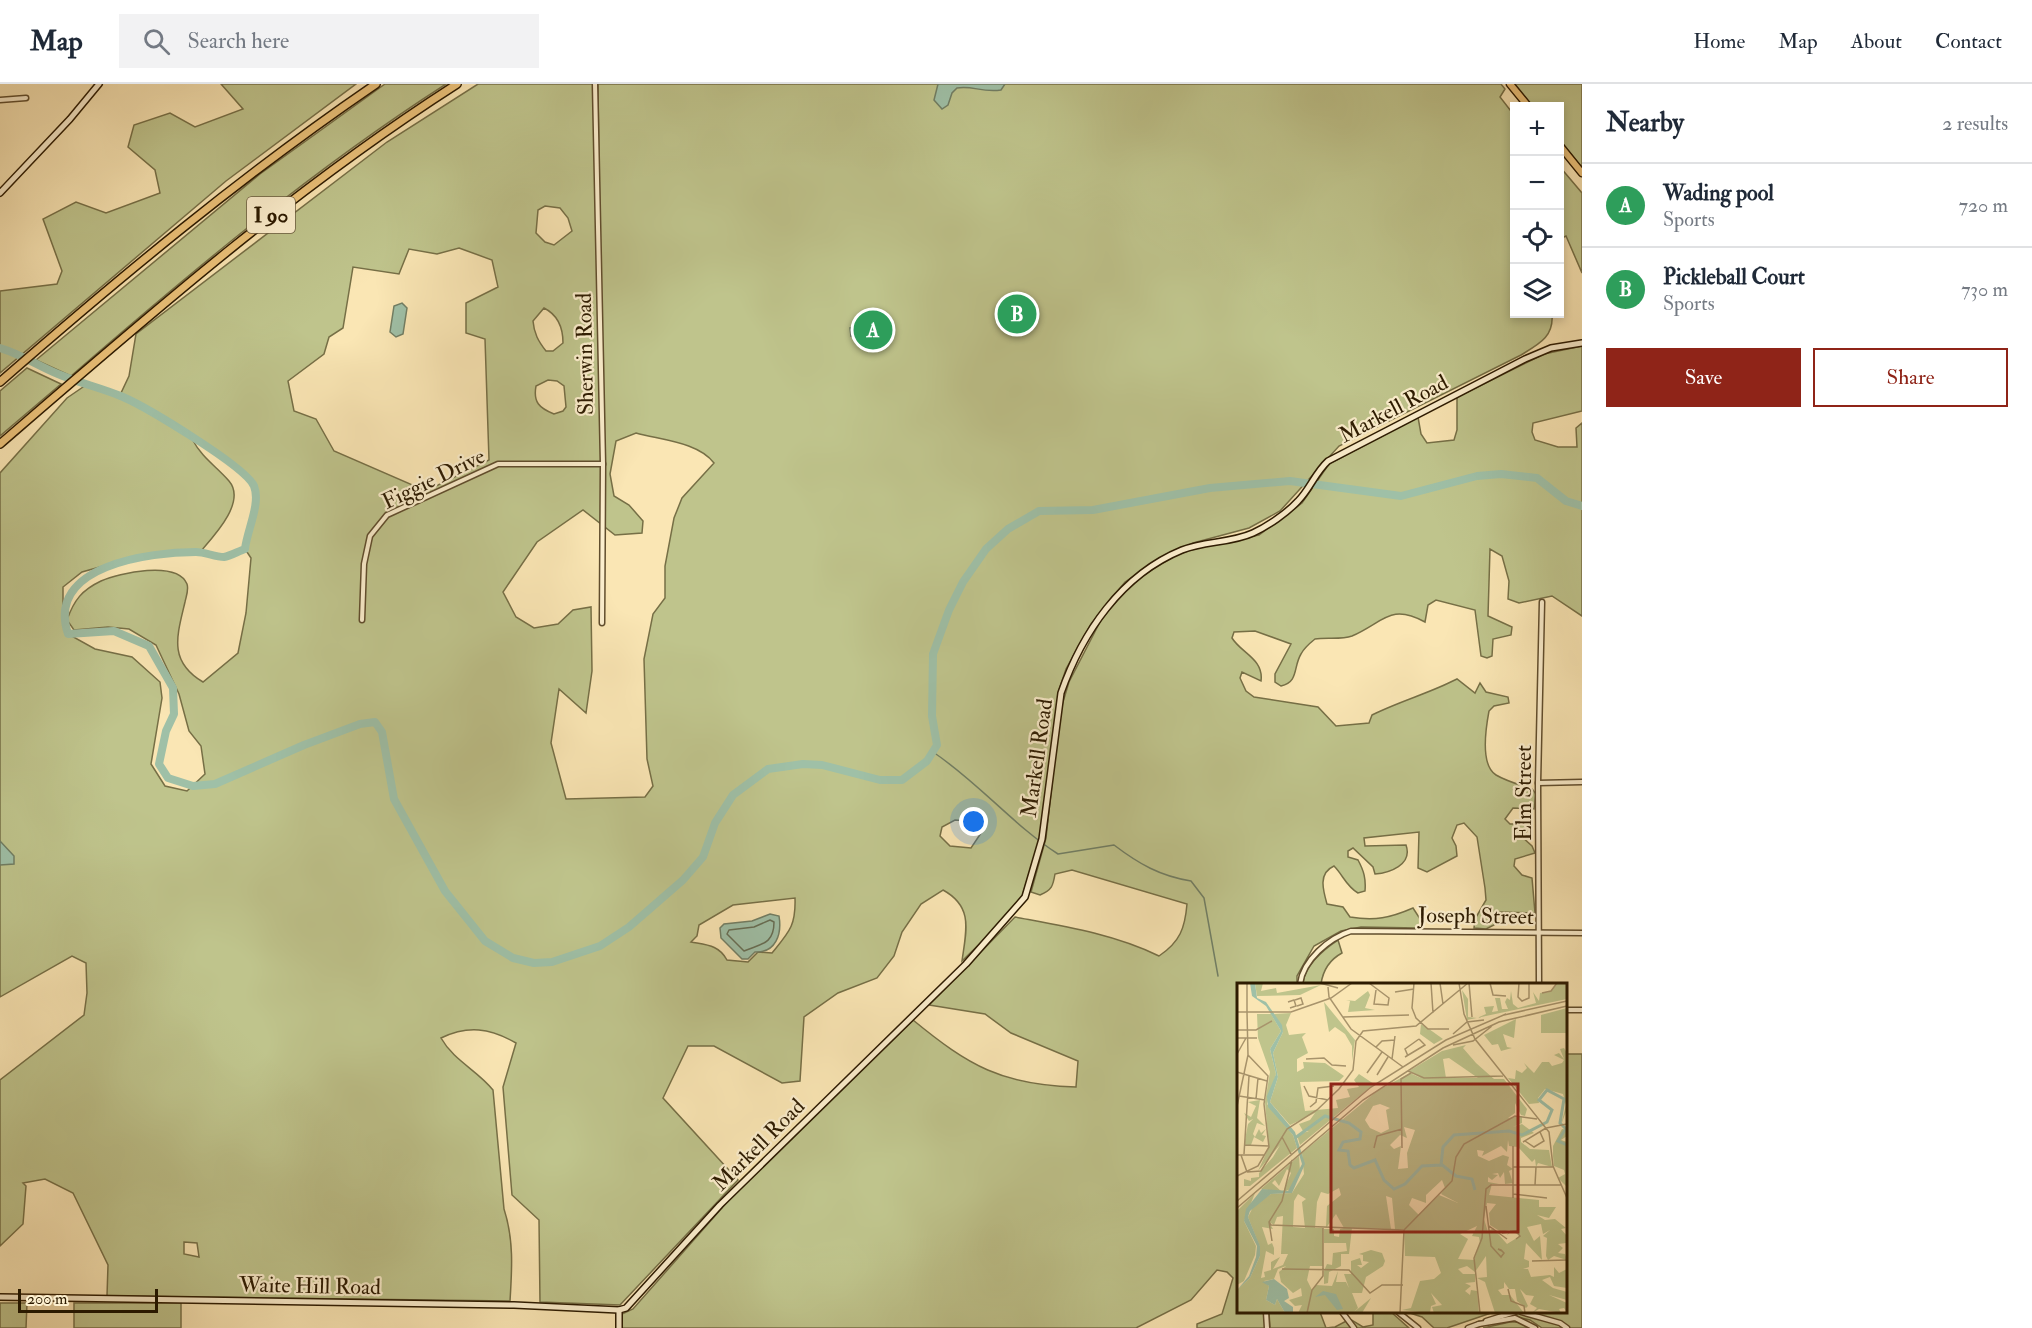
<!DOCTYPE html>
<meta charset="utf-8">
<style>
body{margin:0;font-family:"IM FELL Double Pica",serif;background:#f2f2f3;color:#1f2937}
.controls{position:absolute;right:18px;top:18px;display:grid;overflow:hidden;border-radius:0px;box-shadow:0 3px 9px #0003}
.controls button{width:54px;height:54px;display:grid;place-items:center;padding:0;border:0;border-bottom:2px solid #e0e1e3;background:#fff;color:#1f2937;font:30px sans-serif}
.scale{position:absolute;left:18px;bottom:15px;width:140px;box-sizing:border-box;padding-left:6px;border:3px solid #2c1a00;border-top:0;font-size:16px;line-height:21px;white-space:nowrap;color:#2c1a00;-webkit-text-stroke:4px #fcefce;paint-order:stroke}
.you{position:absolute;left:974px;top:738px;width:21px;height:21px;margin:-15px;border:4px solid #fff;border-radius:50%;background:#1a73e8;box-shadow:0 0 0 9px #1a73e833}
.badge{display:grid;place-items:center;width:39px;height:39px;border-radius:50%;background:#8f2418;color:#fff;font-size:20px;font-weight:700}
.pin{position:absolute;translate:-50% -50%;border:3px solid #fff;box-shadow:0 2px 6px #0006}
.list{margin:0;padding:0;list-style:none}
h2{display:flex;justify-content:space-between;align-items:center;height:78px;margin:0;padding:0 24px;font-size:26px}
h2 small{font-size:20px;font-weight:400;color:#747a83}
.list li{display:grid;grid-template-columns:39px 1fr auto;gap:18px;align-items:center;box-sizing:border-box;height:84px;padding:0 24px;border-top:2px solid #e0e1e3}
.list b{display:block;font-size:22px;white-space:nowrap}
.list p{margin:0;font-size:20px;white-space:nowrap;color:#747a83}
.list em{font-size:20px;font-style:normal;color:#747a83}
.actions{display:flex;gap:12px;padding:18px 24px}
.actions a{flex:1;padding:14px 0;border:2px solid #8f2418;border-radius:0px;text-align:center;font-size:21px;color:#8f2418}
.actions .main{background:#8f2418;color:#fff}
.icon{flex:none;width:33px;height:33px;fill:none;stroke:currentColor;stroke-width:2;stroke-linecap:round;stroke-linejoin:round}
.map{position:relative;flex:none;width:1582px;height:1244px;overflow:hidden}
header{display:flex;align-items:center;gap:36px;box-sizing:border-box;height:84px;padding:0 30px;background:#fff;border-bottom:2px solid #e0e1e3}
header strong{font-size:28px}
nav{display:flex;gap:33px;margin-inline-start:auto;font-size:21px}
.search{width:420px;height:54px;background:#f2f2f3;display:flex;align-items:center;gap:15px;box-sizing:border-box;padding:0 21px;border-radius:0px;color:#747a83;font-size:22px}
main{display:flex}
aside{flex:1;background:#fff}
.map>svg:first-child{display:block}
.green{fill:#bfc48c;stroke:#766f46;stroke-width:1.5;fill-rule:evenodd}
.water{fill:#9fc0a7;stroke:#717e64;stroke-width:1.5}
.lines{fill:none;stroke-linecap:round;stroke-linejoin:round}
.shore{stroke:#666d54;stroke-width:1.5}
.stream{stroke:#717e64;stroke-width:1.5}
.river{stroke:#9fc0a7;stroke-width:8}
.street-casing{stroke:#604d2d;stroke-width:7}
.secondary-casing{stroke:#2c1a00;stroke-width:8}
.primary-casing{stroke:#2c1a00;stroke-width:9}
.highway-casing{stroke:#2c1a00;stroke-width:10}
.street{stroke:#fcefce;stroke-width:4}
.secondary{stroke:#fcefce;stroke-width:5}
.primary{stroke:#edc37a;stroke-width:6}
.highway{stroke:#edc37a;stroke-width:7}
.labels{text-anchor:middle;stroke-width:4.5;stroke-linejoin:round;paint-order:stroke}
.shield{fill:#fcefce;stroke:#6a5a3e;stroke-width:1.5}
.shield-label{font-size:21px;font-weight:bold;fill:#2c1a00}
.street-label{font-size:22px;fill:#2c1a00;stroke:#fcefce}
.inset-river{fill:none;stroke:#9fc0a7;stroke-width:3}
.inset-road{fill:none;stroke:#a8946c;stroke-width:1.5}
.view{fill:#8f2418;fill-opacity:0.15;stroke:#8f2418;stroke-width:3}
.inset-edge{fill:none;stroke:#2c1a00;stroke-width:3}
</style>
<header>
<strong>Map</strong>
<div class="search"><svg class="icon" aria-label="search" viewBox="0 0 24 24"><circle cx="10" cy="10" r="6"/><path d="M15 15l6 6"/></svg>Search here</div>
<nav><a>Home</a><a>Map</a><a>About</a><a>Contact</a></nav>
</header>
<main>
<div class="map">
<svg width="1582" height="1244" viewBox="0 0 1582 1244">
<rect width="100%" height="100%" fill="#fae6b4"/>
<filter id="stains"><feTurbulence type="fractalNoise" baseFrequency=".00333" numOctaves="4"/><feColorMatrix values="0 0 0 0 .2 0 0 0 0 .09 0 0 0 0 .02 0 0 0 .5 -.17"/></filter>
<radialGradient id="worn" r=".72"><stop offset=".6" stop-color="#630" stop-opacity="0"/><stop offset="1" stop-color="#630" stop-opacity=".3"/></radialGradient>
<g class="green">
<polygon points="221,0 356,0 226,97 0,289 0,207 57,200 62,187 43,135 76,118 106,129 160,109 155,86 128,63 134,41 170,29 195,43 243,25"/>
<path d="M385 0H446C312 86 191 188 71 292L36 276 260 90Z"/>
<path d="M478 0H593L602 306 598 0H1501L1505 5 1500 13 1514 31V230H1552C1554 253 1539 260 1521 271L1339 362 1280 427 1249 444 1193 459 1161 474 1125 498 1091 540 1066 585 1059 606 1040 753 1022 813 1000 840 962 877C966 847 974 823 943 806L921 820 902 848 894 872 877 894 838 909 804 933 800 997 782 999 714 962H688L663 1014 738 1096 620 1221 540 1218 539 1136 512 1111 503 1003 516 959C490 944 468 941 441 954 454 977 477 986 493 1006L504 1125C514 1156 512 1185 510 1217L107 1212 108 1181 73 1109 45 1095 23 1099 26 1102 23 1140 0 1162V996L84 931 87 909 86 879 72 872 0 913V389L67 314 86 301 120 311 129 292 136 250 387 58ZM545 122 560 124 568 134 572 147 554 161 545 158 536 149 538 126ZM459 164 492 176 498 203 466 219V249L485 255 489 376 426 407 334 367 316 335 294 327 288 297 324 270 329 253 343 244 353 183 399 190 409 165 437 170ZM544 224C558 231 563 244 563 259L553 267H546C538 257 534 249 533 237ZM548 296 557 297 564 302 566 323 563 327 554 330C539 324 533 318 536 302ZM636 349C661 356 698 358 714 379L682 414 674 434 665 482V514L653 530 644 575 647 675 653 702 645 713 566 715 551 659 559 605 586 629 592 587 591 523 573 526 558 540 534 544 516 533 503 508 537 458 583 426 615 451 642 449 643 437 629 421 614 412 610 390 616 357ZM192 355C212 368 260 391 256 419 253 434 247 449 245 465L251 474 246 529 238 569 203 598C168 577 177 552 185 518 186 513 189 506 187 500 177 476 119 489 101 497 82 506 74 516 67 536L74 546 108 543 129 545 156 561 179 610 189 647 201 662 205 690 187 707 165 702 151 680 162 614 160 598 132 573 95 565 68 550 63 536V503L82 488 143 471 200 468C213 453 247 418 229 397 215 381 203 375 192 355ZM955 736 968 737 981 749 971 764 950 762 940 752 942 743ZM795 814C796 842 789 848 772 869L758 868 748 878 727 876C719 861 707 861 691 858L697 852 699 841 733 821ZM184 1158 197 1159 199 1173 184 1170Z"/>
<polygon points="1514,0 1582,0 1582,84 1560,56 1560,22 1532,22"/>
<polygon points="1560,83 1582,109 1582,189 1566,152 1560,155"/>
<path d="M1582 262V327L1533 339 1532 348 1535 356 1558 363H1577L1576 344 1582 339V532L1552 512 1519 519 1508 515 1509 497 1502 472 1490 465 1488 532 1512 543 1511 551 1493 555 1492 572 1487 574 1481 572 1475 526 1436 516 1428 521 1425 538C1390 519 1384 538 1352 552 1341 556 1326 553 1315 555 1310 559 1304 564 1301 570 1293 583 1299 598 1281 602L1275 598V590L1291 560 1255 547 1234 548 1232 554C1241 569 1264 575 1261 597L1242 588 1240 594 1246 607 1254 613 1318 623 1336 642 1369 639 1372 631C1400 617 1430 609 1457 595L1475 609 1480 599 1486 608 1508 613 1509 619 1494 622 1489 627C1486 643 1480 681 1496 691 1506 697 1520 701 1532 705L1536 710 1534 725 1513 724 1505 735 1510 740H1529L1528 746 1522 753 1532 762 1535 769 1515 775 1514 782 1522 791 1532 794 1535 829 1498 828 1494 841 1486 845 1474 844 1475 835 1486 816 1485 804 1477 753 1464 739 1457 741 1452 754 1456 762 1457 772 1427 788 1418 784 1419 748 1364 754 1365 762 1406 761C1413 781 1389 789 1375 790L1373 783 1353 764 1348 767V773L1358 776C1364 787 1366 795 1365 807L1358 809C1346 802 1343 791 1334 782 1318 789 1323 806 1327 820L1343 823 1350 833C1375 837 1390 834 1413 824L1424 841 1419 844 1361 843 1341 847 1314 862 1297 892V900H1238V1228H1264L1265 1244H1197V1240L1222 1230 1233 1194 1227 1188 1217 1186 1191 1216 1136 1244H622V1230L633 1225 736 1108 913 936C969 982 1002 1001 1076 1003L1078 977 1011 949 985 930 929 921 1015 833C1063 842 1114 850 1159 872 1180 858 1185 844 1187 820L1072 786 1055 790C1053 802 1052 806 1040 811L1031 808 1046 754 1060 628 1069 598 1101 536 1125 507 1145 490 1176 471 1210 460 1259 451 1302 419 1329 380 1418 333 1421 350 1427 359 1454 356 1457 346V313L1544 270Z"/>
<polygon points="27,284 61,300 0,352 0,307"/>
<path d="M1338 856 1342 869C1329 876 1323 886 1321 900H1303C1303 883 1324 865 1338 856Z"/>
<polygon points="1566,970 1582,970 1582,1244 1542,1244 1530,1236 1495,1228 1566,1228"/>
<polygon points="0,1219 27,1219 26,1244 0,1244"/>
<rect x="74" y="1219" width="107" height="25"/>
<polygon points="1269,1228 1320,1228 1326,1244 1335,1243 1350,1235 1363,1243 1373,1241 1373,1228 1391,1228 1409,1244 1270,1244"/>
<polygon points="1407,1228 1494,1228 1447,1244 1434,1244 1422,1233"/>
<polygon points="1510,1238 1522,1238 1527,1244 1483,1244"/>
</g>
<g class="water">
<path d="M938 0H1005L1001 6C982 9 972 1 957 4L952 9 948 21 942 25 934 16Z"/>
<polygon points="402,219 407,224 403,250 396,253 390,248 394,222"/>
<polygon points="868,242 869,251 863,250 864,257 857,258 856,251 851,252 850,244"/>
<polygon points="0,757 14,772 14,780 0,781"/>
<path d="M770 830 779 832C782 850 776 869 755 868L748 875H742L721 854 720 844 724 840 752 837Z"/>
</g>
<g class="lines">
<path class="shore" d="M770 836 774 838C774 861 760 860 744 867L727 850 729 846 754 843Z"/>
<path class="stream" d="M933 668C978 698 1013 741 1058 770L1114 761C1139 780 1160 792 1191 797L1204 814 1218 892"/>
<path class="river" d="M0 264C21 270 38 282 58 290 79 299 102 304 123 313 146 323 245 382 254 402 261 420 247 446 245 465 239 467 230 472 224 473 215 473 205 468 196 468 151 468 45 481 68 550L114 547 149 562 173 604 174 630 166 647 159 680 168 694 193 702 215 700 304 661 360 640 375 638 382 648 394 715 445 807 485 857 513 874 534 879 552 878 600 862 629 843 683 796 703 773 715 739 733 711 768 685 803 680 822 681 880 696H902L927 677 937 661 932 632 933 570 949 526 963 498 986 465 1008 445 1039 427 1093 426 1210 404 1290 397 1401 412 1477 392 1501 390 1537 394 1566 417 1582 422"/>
<defs>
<g id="street">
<polyline points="595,0 603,380 602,539"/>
<polyline points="0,16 26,14"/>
<polyline points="362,536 364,480 370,452 387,431 498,380 603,380"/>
<polyline points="1538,699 1582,698"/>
<path d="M1300 900C1303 876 1329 854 1351 847L1582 849"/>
<polyline points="1539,900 1538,699 1542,518"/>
<polyline points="1566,926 1582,926"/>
<polyline points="1266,1228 1267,1244"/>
<polyline points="1342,1228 1354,1244"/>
<polyline points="1398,1228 1418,1244"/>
<polyline points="1521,1228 1560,1239 1567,1244"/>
<polyline points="1486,1237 1515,1228"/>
<polyline points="1479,1240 1515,1234 1535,1244"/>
<polyline points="1468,1244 1479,1240"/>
</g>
<g id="secondary">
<polyline points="0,109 70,35 99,0"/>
<path d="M0 1213 514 1221 619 1226 626 1224 720 1121 966 880 1025 813 1042 755 1061 609C1082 549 1121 491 1182 466 1205 457 1231 459 1253 449 1268 442 1287 429 1298 417 1310 405 1315 389 1328 377L1525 275 1551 264 1582 259"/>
<polyline points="619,1244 619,1226"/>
</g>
<g id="primary">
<polyline points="1510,0 1528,22"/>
<polyline points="1560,62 1582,89"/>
</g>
<g id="highway">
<path d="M0 298C120 193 244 90 376 0"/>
<path d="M0 360C147 233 293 105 457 0"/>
</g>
</defs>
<use href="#street" class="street-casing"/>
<use href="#secondary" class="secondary-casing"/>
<use href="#primary" class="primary-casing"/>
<use href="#highway" class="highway-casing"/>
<use href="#street" class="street"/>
<use href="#secondary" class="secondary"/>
<use href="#primary" class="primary"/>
<use href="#highway" class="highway"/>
</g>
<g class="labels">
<rect class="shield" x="247" y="113" width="48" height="36" rx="4.5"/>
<g class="shield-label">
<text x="271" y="138">I 90</text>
</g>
<g class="street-label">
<text transform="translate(584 270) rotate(-91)" y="8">Sherwin Road</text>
<text transform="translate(1393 324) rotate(-28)" y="8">Markell Road</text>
<text transform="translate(433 394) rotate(-26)" y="8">Figgie Drive</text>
<text transform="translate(1036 674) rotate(-82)" y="8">Markell Road</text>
<text transform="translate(1523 709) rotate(-90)" y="8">Elm Street</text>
<text transform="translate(1476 831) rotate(1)" y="8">Joseph Street</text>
<text transform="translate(758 1060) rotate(-45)" y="8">Markell Road</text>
<text transform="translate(310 1201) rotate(1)" y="8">Waite Hill Road</text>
</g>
</g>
<g transform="translate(1237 899)">
<rect width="330" height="330" fill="#fae6b4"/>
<path d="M18 0H26L24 8 39 5 40 10 84 2 63 12 20 13ZM321 0H330V16L230 37 225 7 231 16V34L240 35 249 31 247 24 257 23 255 29 261 28 258 15H263L265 26H271L268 19 270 15 273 17 274 8 276 21 281 25 299 20 296 9 302 18 303 10 313 9ZM131 8 133 12 128 25 138 27 111 29 113 18 109 17 118 18ZM87 19 118 57 115 78V63L108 51 98 44 92 49ZM330 25V50H304V32ZM54 30 49 42 52 52 69 50 65 54 71 70 60 76V89L67 85 66 79 88 80 107 93 102 98 63 99 68 128 101 125 99 117 113 114 110 106 122 104 117 97 122 91 137 101 63 162 60 152 72 148H66L62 141 73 137 78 130 53 142 33 119 41 94 36 70 46 49 37 31ZM20 31H34L44 48 33 66 39 91 30 121 56 152 60 165 13 203H7V196L14 198V195L22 194V190L36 174 43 162 21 188 32 164 28 119 33 89 21 55ZM279 36 277 55 266 51 270 64 275 65 264 68 261 61 255 62 247 52ZM184 41 192 46 206 56 197 61 183 51ZM229 62 226 65 239 80 257 96H267L290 126 288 133 284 132 278 120V130L271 135 285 133V140L276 144 285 141 297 150 284 155V159L293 166 312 167 315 184 301 180 299 184 298 176 295 179 281 164 272 163 271 157 270 169 264 163 245 173 247 168 240 167 241 173 252 178 266 172 272 174 270 182 276 186 272 188 276 200 268 201 267 189 263 195 261 190 255 191 261 192 255 197 251 194V199L262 201H255L252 212 302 217V224H319L312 235 300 232 308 237 318 236 329 245 324 246 330 253V269L329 260 321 261 326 265 321 270 328 271 330 277 317 273 311 277 309 273 310 255 306 253 313 247 306 251 304 241 290 244 297 258 303 253 305 277 289 260 287 276 292 278V284L286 286H291L294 294 313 292 317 294V284L322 290 330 286V305L317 303 313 294 305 297 316 305 330 309V317L312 312 330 320V329L327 325 322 326 324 330 302 326 295 330 300 325 293 321 297 313 289 312 283 306 291 323 289 325 280 318 278 306H272L267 299V305L261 307 265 312H273L287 330H258L248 299 240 295 250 294 249 273 238 289 230 283 221 286 226 291H238V299L228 300 234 303 228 308 233 312 234 307 240 308 242 330H197L195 324 205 322 194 310 199 321 194 323 193 330 165 327 174 325 183 298 197 296 204 290 198 274 168 273 167 246H158L155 215 149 213 154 246 115 245 112 271H104V283L92 289 91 300 87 301V288L90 281 95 282 96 270 110 268 109 260H87V246H97V253L102 254 103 246 107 245 99 231 89 245 90 223 104 212 102 205 91 211 84 209 80 219 78 245H86V283H73L70 297 75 307 79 302 95 303 101 288 99 299H109L112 305 107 291H114V278L123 275 125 282H120L124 285 132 279 126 278V272L122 271 134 267 145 270 148 278 146 283 129 294 125 310H115L121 325 117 329 134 315 125 330H61L65 322 58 323 52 317 65 313 64 305 56 310 44 299 42 289 49 283 41 286 37 296 27 298 32 303 29 317 38 322 40 316 48 330H0V307L13 295 23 273V264L11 234 17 222 34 211 55 210 67 191 65 170 140 108 173 90 184 95 172 88 205 68ZM212 75 241 95H257H209L206 76ZM143 121 153 125 149 127 152 146 144 150 133 145 128 137 136 123ZM167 144 178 147 170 170 171 185 161 186 164 163 157 166 153 162 163 152 170 155ZM205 197 208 205 204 211 221 220 202 212 182 232 172 222 175 215 189 220V212ZM61 211 69 216 65 219 68 245 56 244 57 218ZM250 220 259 221 252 230 253 242 264 249 273 247 270 252 275 248 283 253 270 261 256 245 251 249 247 236ZM46 233 44 271H51L46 282 36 286 43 274 34 279V287L27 289 28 294 24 295 29 268 37 272V265L35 260 31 262 25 244 36 246 32 239 37 242 40 234ZM240 243 235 253 242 254 243 260 237 277 221 276 231 256 223 251ZM327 65 330 70V126L324 142 329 122 326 111 308 106 301 115 302 120 292 121 271 95 278 96 279 87 285 90 290 85 287 80 297 90 305 79H312L315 83 325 80 327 77 317 72 322 70 327 76 323 66ZM23 117 20 135 28 143 20 140 16 151 18 154 22 146 24 150 29 146 25 152 29 153 26 159 17 154 14 162H7L11 141 16 136 12 138 7 130 14 134 19 123 11 119ZM325 146 330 147V153L324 157 330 159V204L321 195 328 191 327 187 317 183 316 173V163ZM62 173 63 188 54 206 46 209 54 190 50 186 42 203 38 197 35 200 45 209 24 206ZM18 210 7 238 19 263 18 272 7 298 0 302V228Z" fill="#bfc48c" fill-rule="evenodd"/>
<path d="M13 0H18L20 15 29 19 45 42 46 49 36 70 41 94 33 119 58 149 68 181 55 210 34 211 13 228 11 234 23 263V273L13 295 0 307 12 293 19 274 20 263 7 238 9 226 25 206 51 208 65 181 56 152 31 124 30 113 39 91 33 66 44 48 29 23 15 13ZM37 296 50 306 52 315 47 318 56 324V330H48L40 316 38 322 29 317 32 303 25 299ZM86 308 99 311 106 326 100 327 88 312 78 314Z" fill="#9fc0a7"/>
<path class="inset-river" d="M328 147 321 158 330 162M58 155 88 133 112 140 124 149 123 156 106 159 102 167 111 168 113 182 117 185 138 177 147 197 157 206 168 201 185 183 204 182 206 164 217 152 272 148 285 152 310 139 315 127 302 117 310 107 327 116 323 140 330 147M204 181 219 193 235 196 238 207"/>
<path class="inset-road" d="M83 0 101 5M132 0 152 15 151 22 137 21 139 7M177 0 175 25 179 35 191 46H212M194 0 196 30M203 0 206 21M222 0 227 31 238 56 312 149 316 183 330 215M232 0 235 34M253 0 256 12 269 13M282 0 281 14 285 18 292 15V0M91 4 92 14 114 46 166 84M158 9 177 6M305 10 314 8 320 0M58 17 64 15 66 21 60 23M51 19 57 17 59 23 53 25M0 29H54L94 15 115 0M10 29V0M267 32 330 18M106 34 172 32M0 47H19L35 38M216 51 230 39 247 37M0 55H20M216 62 236 58 255 43M139 64 145 58 158 57M0 71 9 55M171 73 168 66 182 56M168 74 188 62 182 56M69 76 87 75 95 82 109 83M155 76 158 53M171 88 187 95 266 93M0 89 30 98M130 90 145 69M140 92 151 74M67 103 72 113 91 117M2 113 28 117M19 116 21 95M0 123 11 72M73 124 79 119 81 105 97 103M309 145 330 141M45 154 54 171M288 158 297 164 307 158 303 149M286 159 309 145M7 162 32 163M137 165 140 153 165 146M165 165 164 96 174 90M7 171 12 93M0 172H28M4 172 10 189M55 177 45 218 32 239 34 242 167 247M276 184H316M10 189 24 188 50 146 80 127 102 106 116 87 119 58 126 48 179 43 231 0M0 193 21 183 32 164 27 121 31 93 11 72 10 29M298 202 299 184M276 211 310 215M276 215V163M0 218 134 104 209 57 269 31M249 223 254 263 264 274 267 270 264 267 261 266 265 268M0 225 126 117 206 65 262 39 330 23M32 239 35 258M252 243 270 256M167 247 215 198 219 174 227 161 278 133 300 136M265 250 279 248 283 253 279 256M295 278 330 277M45 286 112 287 133 310 145 302H166M271 306 274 318 287 323 288 330M70 330 75 307 86 293V245M163 330 167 247M243 330 237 275 245 255 249 206 254 202H325"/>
<path class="view" d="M94 101H281V249H94Z"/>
<rect width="330" height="330" class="inset-edge"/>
</g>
<rect width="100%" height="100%" filter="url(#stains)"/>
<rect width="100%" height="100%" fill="url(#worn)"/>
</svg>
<div class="controls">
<button>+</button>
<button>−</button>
<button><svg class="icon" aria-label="locate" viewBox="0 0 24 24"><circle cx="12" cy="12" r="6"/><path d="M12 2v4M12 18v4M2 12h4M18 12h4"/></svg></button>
<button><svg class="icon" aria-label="layers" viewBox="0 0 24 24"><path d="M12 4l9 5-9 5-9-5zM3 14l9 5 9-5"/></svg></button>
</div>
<div class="scale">200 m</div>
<div class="you"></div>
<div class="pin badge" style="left:873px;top:246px;background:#2e9e5b">A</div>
<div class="pin badge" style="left:1017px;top:230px;background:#2e9e5b">B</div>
</div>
<aside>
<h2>Nearby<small>2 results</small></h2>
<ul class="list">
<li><span class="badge" style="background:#2e9e5b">A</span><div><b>Wading pool</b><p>Sports</p></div><em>720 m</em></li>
<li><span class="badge" style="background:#2e9e5b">B</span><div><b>Pickleball Court</b><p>Sports</p></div><em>730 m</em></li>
</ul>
<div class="actions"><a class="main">Save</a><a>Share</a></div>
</aside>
</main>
